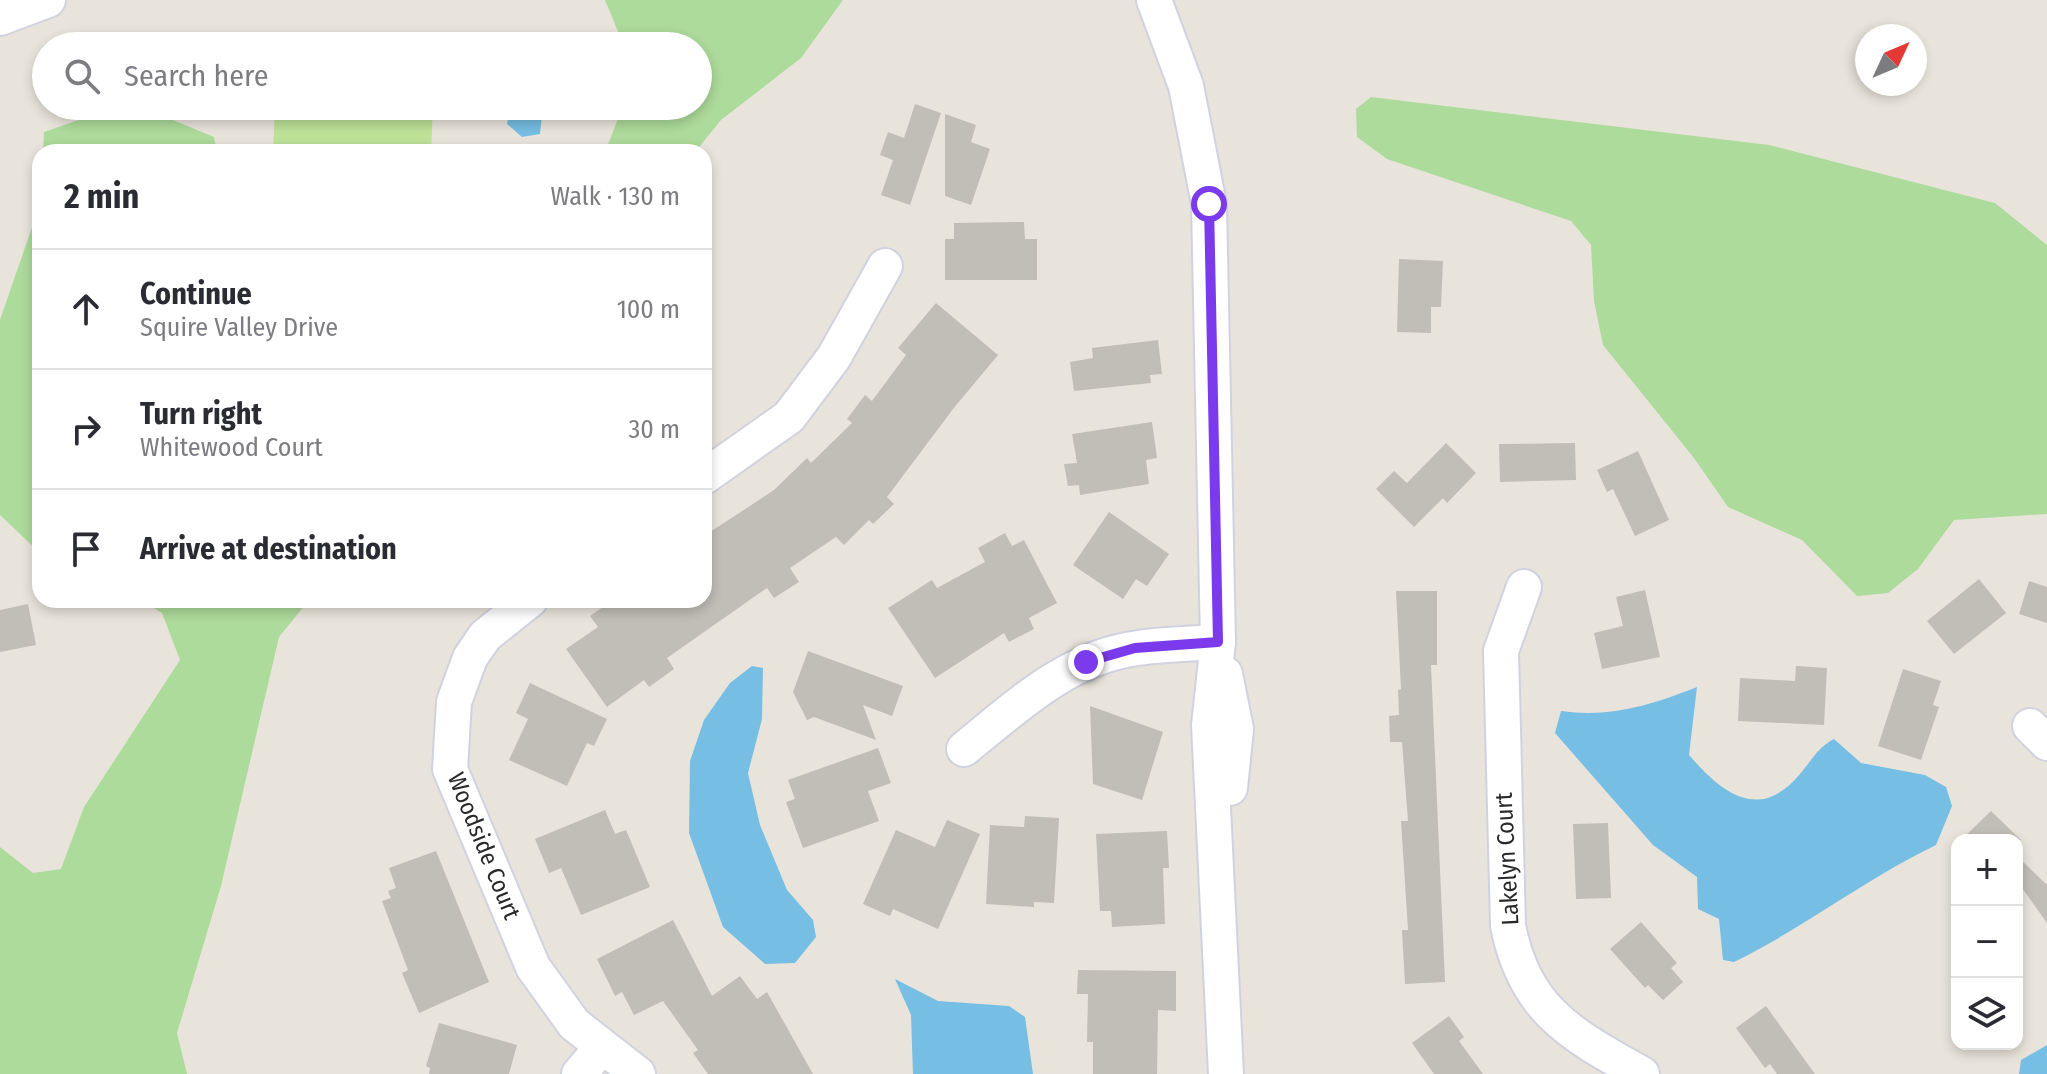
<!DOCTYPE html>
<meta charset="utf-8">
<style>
body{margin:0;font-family:"Fira Sans Condensed",sans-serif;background:#f7f7f7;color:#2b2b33}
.controls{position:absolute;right:24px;bottom:24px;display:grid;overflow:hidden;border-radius:16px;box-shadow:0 4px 12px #0003}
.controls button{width:72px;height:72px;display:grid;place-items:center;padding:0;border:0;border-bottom:2px solid #e1e1e2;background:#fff;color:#2b2b33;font:40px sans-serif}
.compass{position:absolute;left:1855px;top:24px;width:72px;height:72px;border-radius:50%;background:#fff;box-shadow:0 4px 12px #0003;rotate:46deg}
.stop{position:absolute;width:24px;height:24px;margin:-18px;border:6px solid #7c3aed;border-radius:50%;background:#fff}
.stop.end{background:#7c3aed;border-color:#fff;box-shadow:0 2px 8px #0008}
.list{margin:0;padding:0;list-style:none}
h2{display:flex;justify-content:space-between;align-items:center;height:104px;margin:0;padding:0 32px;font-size:34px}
h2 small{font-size:26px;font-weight:400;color:#7c7c81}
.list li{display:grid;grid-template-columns:52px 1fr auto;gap:24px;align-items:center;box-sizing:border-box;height:120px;padding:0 32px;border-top:2px solid #e1e1e2}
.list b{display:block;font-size:30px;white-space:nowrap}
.list p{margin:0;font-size:26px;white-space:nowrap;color:#7c7c81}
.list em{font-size:26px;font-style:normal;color:#7c7c81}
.icon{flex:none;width:44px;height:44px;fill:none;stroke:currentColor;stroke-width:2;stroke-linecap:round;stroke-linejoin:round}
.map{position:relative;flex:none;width:2047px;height:1074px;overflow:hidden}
.search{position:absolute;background:#fff;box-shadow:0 4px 12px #0003;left:32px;top:32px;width:680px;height:88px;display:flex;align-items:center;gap:20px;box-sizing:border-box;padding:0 28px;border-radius:44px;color:#7c7c81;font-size:30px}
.panel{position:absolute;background:#fff;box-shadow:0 4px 12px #0003;left:32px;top:144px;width:680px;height:464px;border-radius:24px}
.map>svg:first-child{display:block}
.green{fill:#addb9b}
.pitch{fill:#bde298}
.water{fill:#76bee3}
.building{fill:#c1beb7}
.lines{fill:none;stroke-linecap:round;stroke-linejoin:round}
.minor-casing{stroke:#d0d2e0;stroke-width:38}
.minor{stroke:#fff;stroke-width:34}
.route{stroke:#7c3aed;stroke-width:10}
.labels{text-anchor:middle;stroke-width:7;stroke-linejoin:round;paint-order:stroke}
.street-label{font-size:24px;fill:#282828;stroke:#fff}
</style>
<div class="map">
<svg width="2047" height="1074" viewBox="0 0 2047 1074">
<rect width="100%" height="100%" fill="#e9e4db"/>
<g class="green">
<polygon points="605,0 843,0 801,58 721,120 695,152 605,152 623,106 698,106 698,46 624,46"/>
<polygon points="1371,97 1769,145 1995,203 2047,245 2047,514 1954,520 1918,569 1888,593 1857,596 1802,540 1728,507 1694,458 1603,345 1594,301 1591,245 1571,221 1387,159 1357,137 1356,109"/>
<polygon points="119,106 139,106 214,137 217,152 43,152 44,132"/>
<polygon points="40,204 40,553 0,515 0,320"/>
<polygon points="141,600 309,600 279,637 221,886 177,1033 187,1074 0,1074 0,847 33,873 61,869 84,807 180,660 162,613"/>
</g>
<polygon class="pitch" points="275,106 433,106 431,152 273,152"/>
<g class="water">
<polygon points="511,106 543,106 540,134 522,137 507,124"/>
<polygon points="752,666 763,668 762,719 748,773 760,825 787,890 813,920 816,937 795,963 765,964 723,927 689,833 690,761 704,720 730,683"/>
<path d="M1697 687 1689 755C1722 793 1759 823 1800 774 1812 760 1817 748 1834 739L1861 763 1925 775 1946 787 1952 806 1936 845C1865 879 1804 928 1734 962L1723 960 1719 919 1698 909 1697 877 1653 845 1555 733 1561 711C1610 718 1652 705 1697 687Z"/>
<polygon points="895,979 938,1001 1009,1006 1025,1017 1033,1074 913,1074 911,1015"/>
<polygon points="2047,1045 2047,1074 2019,1074 2021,1060"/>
</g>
<g class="building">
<polygon points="915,104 941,113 910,205 881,195 893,160 880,155 888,132 904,138"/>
<polygon points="945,114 976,125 971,142 990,149 971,205 945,196"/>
<polygon points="1024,222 1025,239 1037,239 1037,280 945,280 945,239 954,239 954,223"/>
<polygon points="1399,259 1443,261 1441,307 1431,307 1431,333 1397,332"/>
<polygon points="936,303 998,355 953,409 887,497 894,504 873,524 869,520 844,545 836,537 790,568 799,582 774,598 767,588 667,658 674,669 649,687 644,680 607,707 566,649 598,627 590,616 613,600 704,600 704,536 774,490 807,458 811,463 852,423 847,419 865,395 872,401 906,355 898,348"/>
<polygon points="1158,340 1162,374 1150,375 1151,383 1074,391 1070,362 1093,358 1092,348"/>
<polygon points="1152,422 1157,458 1146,460 1149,484 1080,495 1079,485 1068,486 1064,464 1077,463 1072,434"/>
<polygon points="1446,443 1476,473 1447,503 1443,498 1414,527 1376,489 1394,471 1407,483"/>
<polygon points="1575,443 1576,480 1500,482 1499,444"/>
<polygon points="1638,451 1669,520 1635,536 1613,489 1607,492 1597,470"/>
<polygon points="1109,512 1169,554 1147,586 1136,579 1123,599 1073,565"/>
<polygon points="1005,533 1012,546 1024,540 1057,603 1029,618 1034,629 1009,642 1004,633 935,678 888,608 932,580 937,588 985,562 978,548"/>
<polygon points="1979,579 2006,613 1954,654 1927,621"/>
<polygon points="2029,581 2047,587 2047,623 2019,614"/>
<polygon points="1645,590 1660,657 1602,669 1594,633 1623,626 1616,597"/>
<polygon points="1396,591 1437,591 1437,665 1431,665 1445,982 1405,984 1402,930 1408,930 1401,821 1408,821 1402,742 1390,742 1389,716 1399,715 1398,690 1401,689"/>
<polygon points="28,604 36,645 0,652 0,610"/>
<polygon points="808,651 903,686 892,716 863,705 876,740 814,717 807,720 793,692"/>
<polygon points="1796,666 1827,668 1824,725 1738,721 1740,678 1795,681"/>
<polygon points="1903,669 1941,681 1933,705 1939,707 1921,760 1878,746"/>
<polygon points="530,683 607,719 594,746 587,743 567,786 509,760 528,719 516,713"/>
<polygon points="1090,706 1163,732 1142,800 1093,784"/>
<polygon points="878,748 891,783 868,791 879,821 803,848 786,802 795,799 788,780"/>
<polygon points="605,810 615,834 626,830 650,887 581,915 561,868 549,873 535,839"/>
<polygon points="1991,811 2021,840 1961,840"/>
<polygon points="1025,816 1059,818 1054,903 1034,902 1034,907 986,904 990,825 1024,827"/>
<polygon points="947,820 980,834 938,929 893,909 890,916 863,904 896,830 935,847"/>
<polygon points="1608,823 1611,898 1576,899 1573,824"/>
<polygon points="1167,831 1169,868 1163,868 1165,924 1112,927 1111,911 1100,911 1096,834"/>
<polygon points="436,851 489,982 419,1013 402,973 408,970 382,901 391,898 388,891 396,888 389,868"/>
<polygon points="2017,856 2047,885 2047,923 2017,881"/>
<polygon points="673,920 712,996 740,976 757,999 767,992 813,1074 708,1074 693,1053 698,1050 663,1001 634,1015 622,992 615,996 597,959"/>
<polygon points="1641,922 1677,963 1671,968 1683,982 1663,1000 1648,985 1645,988 1610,949"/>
<polygon points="1078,970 1176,971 1176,1011 1158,1010 1157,1074 1093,1074 1093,1042 1087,1042 1088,994 1077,994"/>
<polygon points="1766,1006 1815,1074 1777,1074 1770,1064 1765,1068 1736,1028"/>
<polygon points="1449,1016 1464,1037 1459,1041 1483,1074 1434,1074 1412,1043"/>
<polygon points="439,1023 517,1045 509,1074 429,1074 430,1068 426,1066"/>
</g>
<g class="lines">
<defs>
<g id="minor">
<polyline points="1154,0 1186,86 1209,204 1218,642 1209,725 1226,1074"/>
<polyline points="0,18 48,0"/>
<polyline points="704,477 789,417 834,357 885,266"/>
<path d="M1524 587 1501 651 1508 926C1525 1011 1572 1035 1642 1074"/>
<polyline points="530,600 485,636 470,658 454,702 450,769 533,967 574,1024 638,1074"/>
<polyline points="1225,674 1236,729 1230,788"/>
<polyline points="2030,726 2047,743"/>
<path d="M964 749C1016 707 1068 657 1138 648 1164 644 1191 644 1218 642"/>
<polyline points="579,1074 602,1047"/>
</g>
</defs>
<use href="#minor" class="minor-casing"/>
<use href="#minor" class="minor"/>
</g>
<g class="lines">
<polyline class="route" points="1086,662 1135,648 1218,642 1209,204"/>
</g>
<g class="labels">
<g class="street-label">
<text transform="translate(484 846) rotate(68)" y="8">Woodside Court</text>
<text transform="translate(1507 859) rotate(-93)" y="8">Lakelyn Court</text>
</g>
</g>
</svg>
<div class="controls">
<button>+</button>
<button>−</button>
<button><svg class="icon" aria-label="layers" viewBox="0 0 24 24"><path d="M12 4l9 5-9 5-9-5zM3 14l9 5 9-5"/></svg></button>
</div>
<svg class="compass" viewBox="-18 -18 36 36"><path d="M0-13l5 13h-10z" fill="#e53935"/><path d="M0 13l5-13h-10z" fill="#7c7c81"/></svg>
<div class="stop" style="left:1209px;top:204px"></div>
<div class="stop end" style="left:1086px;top:662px"></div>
<div class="search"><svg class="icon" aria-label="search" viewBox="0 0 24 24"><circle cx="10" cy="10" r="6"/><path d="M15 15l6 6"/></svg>Search here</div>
<section class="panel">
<h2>2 min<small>Walk · 130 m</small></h2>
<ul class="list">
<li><svg class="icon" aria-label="ahead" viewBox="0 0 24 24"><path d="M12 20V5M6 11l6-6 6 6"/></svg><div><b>Continue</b><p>Squire Valley Drive</p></div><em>100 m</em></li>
<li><svg class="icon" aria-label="right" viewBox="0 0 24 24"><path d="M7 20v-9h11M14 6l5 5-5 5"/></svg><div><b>Turn right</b><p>Whitewood Court</p></div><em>30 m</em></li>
<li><svg class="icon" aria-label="arrive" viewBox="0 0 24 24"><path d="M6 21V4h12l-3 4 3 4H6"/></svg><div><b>Arrive at destination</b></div></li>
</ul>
</section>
</div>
